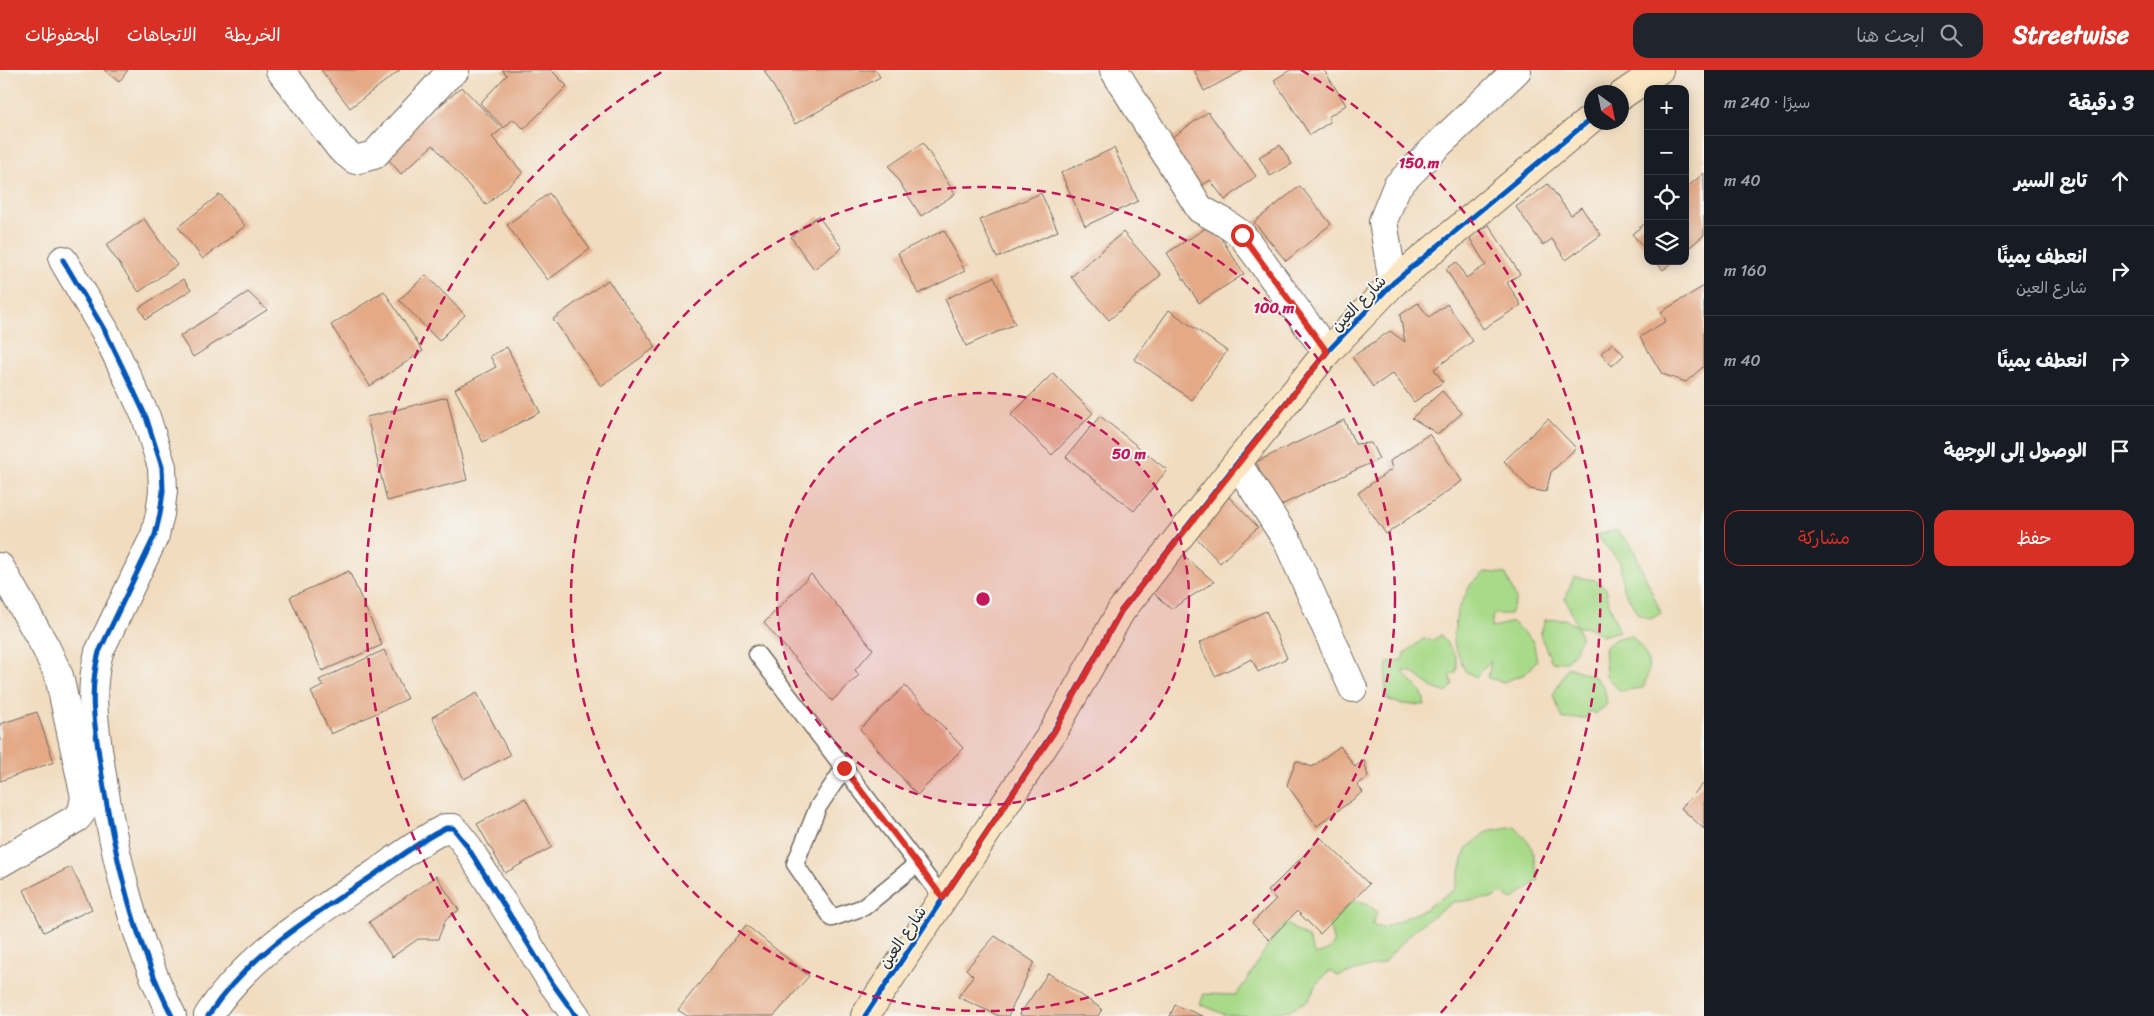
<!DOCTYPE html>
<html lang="ar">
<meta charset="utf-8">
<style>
body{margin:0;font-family:Sriracha,"Playpen Sans Arabic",sans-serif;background:#20242c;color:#f1f3f6;direction:rtl}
.controls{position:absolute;right:15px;top:15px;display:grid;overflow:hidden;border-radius:10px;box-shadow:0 2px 12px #0003}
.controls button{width:45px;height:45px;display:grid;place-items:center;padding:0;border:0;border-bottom:1px solid #363941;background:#171b24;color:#f1f3f6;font:25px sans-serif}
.compass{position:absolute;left:1584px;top:15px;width:45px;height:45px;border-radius:50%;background:#171b24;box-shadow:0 2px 12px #0003;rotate:147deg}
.stop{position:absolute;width:15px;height:15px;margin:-11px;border:4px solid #d93025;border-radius:50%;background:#fff}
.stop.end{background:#d93025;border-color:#fff;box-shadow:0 1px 5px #0008}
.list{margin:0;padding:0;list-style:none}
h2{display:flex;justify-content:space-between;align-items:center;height:65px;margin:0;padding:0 20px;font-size:21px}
h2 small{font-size:16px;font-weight:400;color:#9ea1a6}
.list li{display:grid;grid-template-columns:32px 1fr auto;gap:15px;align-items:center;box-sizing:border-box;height:90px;padding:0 20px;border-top:1px solid #363941}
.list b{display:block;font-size:19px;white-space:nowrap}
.list p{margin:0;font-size:16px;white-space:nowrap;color:#9ea1a6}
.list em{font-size:16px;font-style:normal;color:#9ea1a6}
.actions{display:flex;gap:10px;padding:15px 20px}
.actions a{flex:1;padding:11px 0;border:1px solid #d93025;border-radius:15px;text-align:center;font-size:18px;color:#d93025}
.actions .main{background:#d93025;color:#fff}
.icon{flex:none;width:28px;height:28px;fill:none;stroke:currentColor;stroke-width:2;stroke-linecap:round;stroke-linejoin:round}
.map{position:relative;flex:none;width:1704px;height:946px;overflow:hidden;direction:ltr}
header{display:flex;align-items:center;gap:30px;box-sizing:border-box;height:70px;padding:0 25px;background:#d93025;color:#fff}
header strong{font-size:24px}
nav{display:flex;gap:28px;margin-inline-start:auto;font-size:18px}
.search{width:350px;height:45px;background:#20242c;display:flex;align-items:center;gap:12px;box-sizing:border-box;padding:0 18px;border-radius:15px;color:#9ea1a6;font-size:19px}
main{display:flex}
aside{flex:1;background:#171b24}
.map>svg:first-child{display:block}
.green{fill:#a9da89;stroke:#6a825a}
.building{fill:#e4aa87}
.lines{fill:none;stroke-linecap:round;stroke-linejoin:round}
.lane-casing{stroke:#70695f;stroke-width:19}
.street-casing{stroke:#70695f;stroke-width:30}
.secondary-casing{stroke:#70695f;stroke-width:30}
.lane{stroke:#fff;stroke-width:16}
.street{stroke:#fff;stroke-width:28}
.secondary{stroke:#fbe6c4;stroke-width:28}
.cycleway-casing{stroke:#f6f6f2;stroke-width:8}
.cycleway{stroke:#0057b8;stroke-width:5}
.route{stroke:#d93025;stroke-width:6}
.ring{fill:none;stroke:#c2185b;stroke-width:2.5;stroke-dasharray:9 6}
.labels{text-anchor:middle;stroke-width:4;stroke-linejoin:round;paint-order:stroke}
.street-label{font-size:16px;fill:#2b2b2b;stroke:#f6f6f2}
.centre{fill:#c2185b;stroke:#f6f6f2;stroke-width:2.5}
.ring-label{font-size:15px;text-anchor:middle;font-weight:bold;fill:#c2185b;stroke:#f6f6f2;stroke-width:4;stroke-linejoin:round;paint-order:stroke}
</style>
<header>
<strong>Streetwise</strong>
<div class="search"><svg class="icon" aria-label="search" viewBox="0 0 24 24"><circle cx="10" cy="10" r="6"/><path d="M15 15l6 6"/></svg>ابحث هنا</div>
<nav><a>الخريطة</a><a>الاتجاهات</a><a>المحفوظات</a></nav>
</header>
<main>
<aside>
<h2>3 دقيقة<small>سيرًا · 240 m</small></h2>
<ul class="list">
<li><svg class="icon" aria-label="ahead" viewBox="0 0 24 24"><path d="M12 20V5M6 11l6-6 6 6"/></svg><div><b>تابع السير</b></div><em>40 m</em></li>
<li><svg class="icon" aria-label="right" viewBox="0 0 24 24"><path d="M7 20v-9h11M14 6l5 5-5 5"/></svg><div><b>انعطف يمينًا</b><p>شارع العين</p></div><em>160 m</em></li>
<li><svg class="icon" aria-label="right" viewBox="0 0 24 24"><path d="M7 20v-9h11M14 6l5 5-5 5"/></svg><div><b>انعطف يمينًا</b></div><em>40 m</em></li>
<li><svg class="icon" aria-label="arrive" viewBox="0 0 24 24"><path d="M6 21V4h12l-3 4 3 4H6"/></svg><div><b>الوصول إلى الوجهة</b></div></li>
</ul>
<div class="actions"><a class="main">حفظ</a><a>مشاركة</a></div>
</aside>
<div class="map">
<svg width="1704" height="946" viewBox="0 0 1704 946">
<rect width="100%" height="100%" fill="#f6f6f2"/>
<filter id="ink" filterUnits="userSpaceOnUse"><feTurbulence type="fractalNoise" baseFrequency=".02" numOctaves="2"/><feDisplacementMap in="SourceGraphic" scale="10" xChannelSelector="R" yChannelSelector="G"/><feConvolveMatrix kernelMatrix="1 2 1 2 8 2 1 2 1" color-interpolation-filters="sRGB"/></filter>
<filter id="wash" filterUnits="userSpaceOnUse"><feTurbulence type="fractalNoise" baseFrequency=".0096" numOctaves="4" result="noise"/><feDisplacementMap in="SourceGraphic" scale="20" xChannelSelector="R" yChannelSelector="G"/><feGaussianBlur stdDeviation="1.12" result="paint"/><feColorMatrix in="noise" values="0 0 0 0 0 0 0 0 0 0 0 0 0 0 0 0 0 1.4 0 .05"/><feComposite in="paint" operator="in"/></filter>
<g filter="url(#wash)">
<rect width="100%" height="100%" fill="#f1dcbf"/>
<g class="green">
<polygon points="1617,460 1632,476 1661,543 1651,549 1638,544 1623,518 1620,492 1596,465"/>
<polygon points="1485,502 1506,504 1516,529 1510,544 1493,544 1491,558 1512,552 1533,571 1537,590 1525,604 1503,612 1488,608 1491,591 1476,607 1465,601 1453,571 1457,542 1471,514"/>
<polygon points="1574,507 1595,510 1606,518 1609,533 1619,561 1602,566 1589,557 1577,557 1581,567 1575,581 1566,592 1552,592 1540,565 1545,550 1564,549 1577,556 1565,528"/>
<path d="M1441 565C1450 578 1460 587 1456 603L1449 605 1453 614 1447 623 1433 618 1412 602 1402 601 1422 623 1425 635 1400 634 1387 629 1385 610 1388 592 1402 590 1404 584 1423 569 1433 570Z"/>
<path d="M1631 565C1648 585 1654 592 1643 618L1620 621 1606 606 1604 579 1615 569Z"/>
<polygon points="1568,597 1595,607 1604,617 1607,634 1596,644 1590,641 1586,648 1563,649 1553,625"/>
<path d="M1514 756 1531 775 1539 810 1512 830 1502 823 1493 828 1453 832 1415 859 1383 893 1338 906 1330 901 1316 914 1309 930 1289 940 1262 946 1226 945 1200 934 1204 924 1236 925C1255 902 1264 875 1285 853L1308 868 1315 885 1328 881 1334 873 1329 855 1354 830 1371 836 1377 843 1372 855 1383 858 1425 839 1455 819 1466 779 1487 761Z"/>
</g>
<g id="blocks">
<g class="building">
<polygon points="104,0 128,0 119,12"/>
<polygon points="321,0 400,0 350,38"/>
<polygon points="502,0 551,0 567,16 524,59 513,49 504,58 480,33 507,5"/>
<polygon points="764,0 876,0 880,7 795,54"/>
<polygon points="1194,0 1244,0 1204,21"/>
<polygon points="1290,0 1324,0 1346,35 1328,47 1330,52 1310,65 1274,10"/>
<polygon points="462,17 502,59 492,67 523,103 486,135 433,75 401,104 383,83"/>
<polygon points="1208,42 1256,106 1225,130 1210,110 1195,121 1164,73"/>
<polygon points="923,73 955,124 921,146 889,96"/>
<polygon points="1280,75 1292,94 1270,106 1259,87"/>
<polygon points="1114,78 1138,131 1085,156 1061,103"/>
<polygon points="1704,103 1704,165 1685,181 1685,119"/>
<polygon points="1548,114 1571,145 1581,137 1601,165 1566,190 1552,169 1543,175 1516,137"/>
<polygon points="1300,116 1331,154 1286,191 1254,152"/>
<polygon points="549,123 590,179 548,210 507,155"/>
<polygon points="1041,123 1058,161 997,188 980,150"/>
<polygon points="220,124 245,156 203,189 178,157"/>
<polygon points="818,146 842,178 814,199 791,167"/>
<polygon points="144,149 177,195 139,222 106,175"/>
<polygon points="1648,151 1648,182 1632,164"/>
<polygon points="1212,154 1244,204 1199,233 1167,183"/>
<polygon points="1489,155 1520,204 1507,213 1521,235 1483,259 1446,199 1457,192 1466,208 1486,195 1469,167"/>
<polygon points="944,160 965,201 918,224 898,183"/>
<polygon points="1123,162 1161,205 1109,250 1071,207"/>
<polygon points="1655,191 1673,191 1663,200"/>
<polygon points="426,205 465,245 439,271 399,230"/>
<polygon points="994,207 1015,254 966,276 945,229"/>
<polygon points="183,209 191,220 146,249 139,238"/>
<polygon points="608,210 656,277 601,316 553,249"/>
<polygon points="1704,216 1704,296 1686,312 1662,304 1640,267 1666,251 1661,242"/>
<polygon points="384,221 423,281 370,316 331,255"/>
<polygon points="248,222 267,240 193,287 180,266"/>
<polygon points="1418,233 1429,247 1447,234 1473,271 1434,299 1443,312 1414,332 1393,303 1373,317 1352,287 1390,261 1405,272 1400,245"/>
<polygon points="1169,240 1227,281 1192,330 1134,289"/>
<polygon points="1613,273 1624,285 1612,296 1601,283"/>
<polygon points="507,277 540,342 483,372 455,319 496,297 490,286"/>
<polygon points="1053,303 1093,343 1052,385 1011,345"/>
<polygon points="1442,321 1462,343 1438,364 1412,348"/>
<polygon points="447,327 467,410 387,431 367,347"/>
<polygon points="1100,346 1167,400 1134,441 1066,387"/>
<polygon points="1548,349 1576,378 1551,402 1546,422 1530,419 1504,391"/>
<polygon points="1344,350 1355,374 1371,373 1379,389 1277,437 1256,392"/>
<polygon points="1429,364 1462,411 1386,464 1358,423 1392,399 1390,391"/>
<polygon points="1226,424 1258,457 1220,493 1189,460"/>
<polygon points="1181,483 1214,512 1171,539 1150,520"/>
<polygon points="349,501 382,575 322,601 290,527"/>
<polygon points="811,504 873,579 855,600 859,605 832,631 764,553"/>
<polygon points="1266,541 1287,588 1258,602 1252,589 1215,606 1199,573"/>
<polygon points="384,580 407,629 331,664 311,622 323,616 319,610"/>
<polygon points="905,616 963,678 917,725 860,659"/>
<polygon points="477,623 510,685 464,709 432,647"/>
<polygon points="37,642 54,692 0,711 0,654"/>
<polygon points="1340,676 1355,697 1364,690 1368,707 1357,715 1363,722 1317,756 1287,715 1296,691 1312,697"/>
<polygon points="1704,713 1704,759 1681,738"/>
<polygon points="525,728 552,777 505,803 477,754"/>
<polygon points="1321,768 1369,814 1320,864 1297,841 1269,870 1252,853 1276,829 1268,821"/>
<polygon points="71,797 92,839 44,862 24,820"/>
<polygon points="436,806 459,840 446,849 438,869 418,869 392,887 369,852"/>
<polygon points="746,855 809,906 774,946 687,946 678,940"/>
<polygon points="995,866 1034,892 1008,946 999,946 958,927 973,906 966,899"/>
<polygon points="1048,903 1102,939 1098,946 1022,946 1020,944"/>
<polygon points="1175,935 1203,946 1170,946"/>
</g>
</g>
</g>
<g filter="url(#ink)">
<use href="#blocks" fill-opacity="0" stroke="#70695f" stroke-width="1"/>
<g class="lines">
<defs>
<g id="lane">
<polyline points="757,584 943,828"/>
<polyline points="844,698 818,737 795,794 832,848 864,837 917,794"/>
</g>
<g id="street">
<polyline points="280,0 341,79 355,90 374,85 445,8 455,0"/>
<polyline points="1114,0 1200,139 1222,151 1242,165 1327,282"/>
<path d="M63 190 105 261 132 317 146 347 162 397 163 421 160 444 155 465 99 582C88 624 95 657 101 699 114 784 133 868 172 946"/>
<polyline points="1393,213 1383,151 1397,116 1440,73 1517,0"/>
<polyline points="1237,393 1288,472 1353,618"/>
<polyline points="0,497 46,578 59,606 85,727 82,742 77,748 0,793"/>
<path d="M208 946C249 883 314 845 375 804 398 788 421 770 446 758H453L465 773 553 914 576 946"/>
</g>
<g id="secondary">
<polyline points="1622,25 1659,0"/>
<polyline points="865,946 1053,662 1121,541 1237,393 1327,282 1393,213 1592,48"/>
</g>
</defs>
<use href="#lane" class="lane-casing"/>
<use href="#street" class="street-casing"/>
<use href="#secondary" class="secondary-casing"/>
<use href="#lane" class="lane"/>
<use href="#street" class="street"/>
<use href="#secondary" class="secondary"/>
<defs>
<g id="cycleway">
<path d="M63 190 105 261 132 317 146 347 162 397 163 421 160 444 155 465 99 582C88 624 95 657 101 699 114 784 133 868 172 946"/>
<path d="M208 946C249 883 314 845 375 804 398 788 421 770 446 758H453L465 773 553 914 576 946"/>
<polyline points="865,946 1053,662 1121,541 1237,393 1327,282 1393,213 1592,48"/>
</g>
</defs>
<use href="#cycleway" class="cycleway-casing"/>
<use href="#cycleway" class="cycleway"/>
</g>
</g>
<g class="lines" filter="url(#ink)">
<polyline class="route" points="844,698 943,828 1054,662 1121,541 1327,282 1242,165"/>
</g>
<circle cx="983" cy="529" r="206" fill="#c2185b" fill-opacity=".12"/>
<g class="ring">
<circle cx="983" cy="529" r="206"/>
<circle cx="983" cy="529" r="412"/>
<path d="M528 946A617 617 0 0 1 665 0M1301 0A617 617 0 0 1 1438 946"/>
</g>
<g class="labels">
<g class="street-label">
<text transform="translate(1358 233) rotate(-46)" y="6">شارع العين</text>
<text transform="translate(902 867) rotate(-56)" y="6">شارع العين</text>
</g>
</g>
<circle cx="983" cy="529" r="8" class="centre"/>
<g class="ring-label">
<text x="1419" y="98">150 m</text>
<text x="1274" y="243">100 m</text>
<text x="1129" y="389">50 m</text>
</g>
</svg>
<div class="controls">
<button>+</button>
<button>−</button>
<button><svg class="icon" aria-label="locate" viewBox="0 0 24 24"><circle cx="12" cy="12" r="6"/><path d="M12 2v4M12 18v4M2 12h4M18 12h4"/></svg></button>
<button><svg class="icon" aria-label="layers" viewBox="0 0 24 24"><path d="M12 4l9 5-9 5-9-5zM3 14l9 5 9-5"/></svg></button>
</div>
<svg class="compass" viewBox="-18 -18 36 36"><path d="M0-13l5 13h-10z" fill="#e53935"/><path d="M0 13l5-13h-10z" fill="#9ea1a6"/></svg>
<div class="stop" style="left:1242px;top:165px"></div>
<div class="stop end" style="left:844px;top:698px"></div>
</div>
</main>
